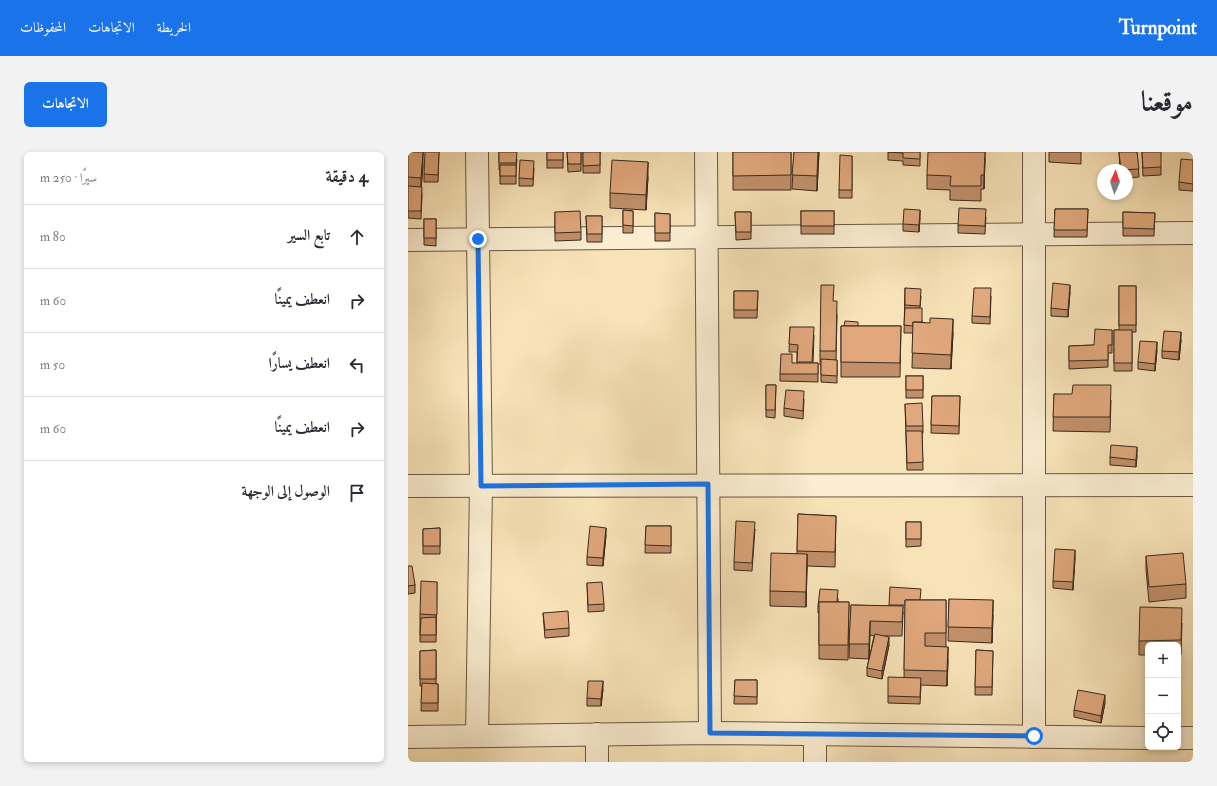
<!DOCTYPE html>
<html lang="ar">
<meta charset="utf-8">
<style>
body{margin:0;font-family:"IM FELL Double Pica",Amiri,serif;background:#f2f2f3;color:#2b2b33;direction:rtl}
.controls{position:absolute;right:12px;bottom:12px;display:grid;overflow:hidden;border-radius:6px;box-shadow:0 2px 6px #0003}
.controls button{width:36px;height:36px;display:grid;place-items:center;padding:0;border:0;border-bottom:1px solid #e1e1e2;background:#fff;color:#2b2b33;font:20px sans-serif}
.compass{position:absolute;left:689px;top:12px;width:36px;height:36px;border-radius:50%;background:#fff;box-shadow:0 2px 6px #0003;rotate:3deg}
.stop{position:absolute;width:12px;height:12px;margin:-9px;border:3px solid #1a73e8;border-radius:50%;background:#fff}
.stop.end{background:#1a73e8;border-color:#fff;box-shadow:0 1px 4px #0008}
.list{margin:0;padding:0;list-style:none}
h2{display:flex;justify-content:space-between;align-items:center;height:52px;margin:0;padding:0 16px;font-size:17px}
h2 small{font-size:13px;font-weight:400;color:#7c7c81}
.list li{display:grid;grid-template-columns:26px 1fr auto;gap:12px;align-items:center;box-sizing:border-box;height:64px;padding:0 16px;border-top:1px solid #e1e1e2}
.list b{display:block;font-size:15px;white-space:nowrap}
.list em{font-size:13px;font-style:normal;color:#7c7c81}
.icon{flex:none;width:22px;height:22px;fill:none;stroke:currentColor;stroke-width:2;stroke-linecap:round;stroke-linejoin:round}
.map{position:relative;flex:none;width:785px;height:610px;overflow:hidden;direction:ltr;border-radius:6px}
header{display:flex;align-items:center;gap:24px;box-sizing:border-box;height:56px;padding:0 20px;background:#1a73e8;color:#fff}
header strong{font-size:19px}
nav{display:flex;gap:22px;margin-inline-start:auto;font-size:14px}
.intro{display:flex;align-items:center;justify-content:space-between;box-sizing:border-box;height:96px;padding:0 24px}
h1{margin:0;font-size:28px}
.button{padding:10px 18px;border-radius:6px;background:#1a73e8;color:#fff;font-size:14px;font-weight:700}
main{display:flex;gap:24px;padding:0 24px}
aside{flex:1;background:#fff;border-radius:6px;box-shadow:0 2px 6px #0003}
.map>svg:first-child{display:block}
.lines{fill:none;stroke-linecap:round;stroke-linejoin:round}
.minor-casing{stroke:#685844;stroke-width:24}
.minor{stroke:#faedd1;stroke-width:22}
.wall{fill:#c1906b;stroke:#38291e}
.shaded-wall{fill:#9d7657;stroke:#38291e}
.building{fill:#e0a87c;stroke:#38291e}
.route{stroke:#1a73e8;stroke-width:5}
</style>
<header>
<strong>Turnpoint</strong>
<nav><a>الخريطة</a><a>الاتجاهات</a><a>المحفوظات</a></nav>
</header>
<div class="intro"><h1>موقعنا</h1><a class="button">الاتجاهات</a></div>
<main>
<div class="map">
<svg width="785" height="610" viewBox="0 0 785 610">
<rect width="100%" height="100%" fill="#f8e3b8"/>
<filter id="stains"><feTurbulence type="fractalNoise" baseFrequency=".005" numOctaves="4"/><feColorMatrix values="0 0 0 0 .2 0 0 0 0 .09 0 0 0 0 .02 0 0 0 .5 -.17"/></filter>
<radialGradient id="worn" r=".72"><stop offset=".6" stop-color="#630" stop-opacity="0"/><stop offset="1" stop-color="#630" stop-opacity=".3"/></radialGradient>
<g class="lines">
<defs>
<g id="minor">
<polyline points="298,0 302,581"/>
<polyline points="626,0 626,585"/>
<polyline points="0,88 785,81"/>
<polyline points="0,334 785,333"/>
<polyline points="189,582 189,610"/>
<polyline points="69,584 73,334 69,0"/>
<polyline points="0,585 302,581 740,586"/>
<polyline points="770,586 785,586"/>
<polyline points="407,610 407,582"/>
</g>
</defs>
<use href="#minor" class="minor-casing"/>
<use href="#minor" class="minor"/>
</g>
<g class="wall">
<polygon points="0,0 15,13 13,35 14,43 13,67 0,66"/>
<polygon points="31,0 30,30 16,30 16,22"/>
<polygon points="91,0 109,7 108,19 108,32 92,32 92,18 91,18"/>
<rect x="139" y="0" width="16" height="16"/>
<polygon points="159,0 173,0 173,19 160,20"/>
<polygon points="175,0 193,0 192,0 192,21 175,21"/>
<rect x="325" y="0" width="58" height="38"/>
<polygon points="386,0 411,0 409,39 384,37"/>
<polygon points="480,0 512,0 512,14 495,13 495,9 480,8"/>
<polygon points="641,0 673,0 673,12 641,10"/>
<polygon points="711,0 729,0 731,25 719,26 719,18 712,18"/>
<polygon points="734,0 753,15 753,23 735,24"/>
<polygon points="444,4 444,46 431,46 431,38"/>
<polygon points="577,7 576,37 573,37 573,49 542,48 542,38 519,37 519,23"/>
<polygon points="785,8 785,39 771,38 771,30"/>
<polygon points="126,16 125,34 111,34 111,26"/>
<polygon points="240,25 238,58 202,56 202,41"/>
<polygon points="647,57 680,57 679,85 646,85"/>
<polygon points="215,58 225,59 225,81 215,81"/>
<rect x="393" y="59" width="33" height="23"/>
<polygon points="147,60 173,80 173,88 147,89"/>
<polygon points="327,60 343,60 343,87 328,88"/>
<polygon points="715,60 747,61 746,84 715,84"/>
<polygon points="247,61 262,62 262,89 247,89"/>
<polygon points="178,64 194,64 194,90 179,90"/>
<polygon points="512,65 511,80 495,79 495,72"/>
<polygon points="578,65 577,82 550,81 550,73"/>
<polygon points="16,67 28,67 28,94 16,93"/>
<polygon points="711,134 728,134 728,180 724,180 724,219 706,219 706,178 711,178"/>
<polygon points="497,136 513,144 512,156 514,170 545,181 543,217 504,216 505,181 496,181"/>
<polygon points="326,139 350,139 349,166 326,166"/>
<polygon points="662,140 660,165 643,164 643,156"/>
<polygon points="583,144 582,172 564,171 564,164"/>
<polygon points="426,149 429,163 428,208 429,208 429,231 413,230 413,213 412,213 412,199"/>
<polygon points="433,174 493,174 492,225 433,225"/>
<polygon points="382,175 406,183 405,211 410,211 410,230 372,229 372,222 389,211 389,200 381,200"/>
<polygon points="704,178 704,201 700,201 700,215 661,217 661,194 686,193"/>
<polygon points="773,188 771,208 754,206 754,199"/>
<polygon points="749,198 747,219 730,217 730,210"/>
<rect x="498" y="224" width="17" height="22"/>
<polygon points="358,233 368,233 367,266 358,265"/>
<polygon points="646,242 703,248 702,280 645,279"/>
<polygon points="524,244 552,244 551,282 523,281"/>
<polygon points="396,247 395,267 376,264 376,256"/>
<polygon points="497,252 515,274 515,281 514,281 515,318 499,318"/>
<polygon points="729,303 728,315 702,313 702,305"/>
<polygon points="390,362 428,364 427,415 399,414 398,455 362,454 362,439 389,402"/>
<polygon points="498,370 513,370 513,394 498,395"/>
<polygon points="238,374 263,374 263,401 237,401"/>
<polygon points="32,376 32,402 15,402 15,377"/>
<polygon points="347,377 344,419 326,418 326,410"/>
<polygon points="198,383 195,414 179,413 179,405"/>
<polygon points="738,404 778,432 778,446 741,450 738,418"/>
<polygon points="667,406 665,438 645,436 645,429"/>
<polygon points="0,414 7,433 7,441 0,442"/>
<polygon points="29,430 28,490 12,490 12,462"/>
<polygon points="179,431 196,452 196,459 180,460"/>
<polygon points="430,446 430,450 441,450 440,508 411,507 411,462 410,461 410,454"/>
<polygon points="541,447 585,463 584,491 540,489"/>
<polygon points="513,448 538,448 538,495 540,509 539,534 513,533 512,552 480,551 480,544 496,526 497,461 495,461 494,484 476,484 481,493 474,527 459,524 459,516 466,484 462,483 461,507 441,506 443,453 481,454 481,453"/>
<polygon points="135,461 161,476 161,484 137,486"/>
<polygon points="774,471 773,503 770,503 770,493 740,493 740,503 731,503 731,489"/>
<polygon points="28,498 28,532 30,532 30,559 13,559 14,534 12,534 12,499"/>
<polygon points="568,498 585,499 584,543 567,543"/>
<polygon points="327,528 349,528 349,552 326,552"/>
<polygon points="195,537 193,554 179,554 179,546"/>
<polygon points="697,551 693,571 666,565 666,558"/>
</g>
<g class="shaded-wall">
<polygon points="15,0 15,13 13,40 13,26"/>
<polygon points="410,0 411,0 409,39 409,24"/>
<polygon points="577,0 577,7 576,37 576,23"/>
<polygon points="240,10 240,25 238,58 238,43"/>
<polygon points="512,58 512,65 511,80 511,73"/>
<polygon points="662,133 662,140 660,165 660,158"/>
<polygon points="545,167 545,181 543,217 543,203"/>
<polygon points="773,180 773,188 771,208 771,200"/>
<polygon points="749,190 749,198 747,219 747,212"/>
<polygon points="729,295 729,303 728,315 728,308"/>
<polygon points="198,376 198,383 195,414 195,406"/>
<polygon points="667,398 667,406 665,438 665,430"/>
<polygon points="399,402 399,417 398,455 398,440"/>
<polygon points="585,448 585,463 584,491 584,476"/>
<polygon points="462,469 462,483 461,507 461,492"/>
<polygon points="481,485 481,493 474,527 474,519"/>
<polygon points="540,495 540,509 539,534 539,519"/>
<polygon points="195,529 195,537 193,554 193,547"/>
<polygon points="697,543 697,551 693,571 693,564"/>
</g>
<g class="building">
<polygon points="0,0 15,0 13,26 0,25"/>
<polygon points="17,0 31,0 30,23 16,22"/>
<polygon points="91,0 109,0 108,11 91,11"/>
<rect x="139" y="0" width="16" height="8"/>
<polygon points="159,0 173,0 173,12 160,12"/>
<polygon points="175,0 192,0 192,13 175,14"/>
<polygon points="325,0 383,0 383,23 325,24"/>
<polygon points="386,0 410,0 409,24 384,23"/>
<polygon points="480,0 512,0 512,7 495,6 495,1"/>
<polygon points="520,0 577,0 576,23 573,23 573,34 542,34 543,24 519,23"/>
<polygon points="711,0 729,0 731,17 713,18"/>
<polygon points="734,0 753,0 753,15 735,16"/>
<polygon points="432,3 444,4 444,38 431,38"/>
<polygon points="773,7 785,8 785,32 771,30"/>
<polygon points="112,8 126,9 125,27 111,26"/>
<polygon points="204,8 240,10 238,43 202,41"/>
<rect x="92" y="13" width="16" height="11"/>
<polygon points="0,34 14,35 13,59 0,59"/>
<polygon points="551,56 578,57 577,74 550,73"/>
<polygon points="496,57 512,58 511,73 495,72"/>
<polygon points="647,57 680,57 679,78 646,78"/>
<polygon points="215,58 225,59 225,74 215,73"/>
<polygon points="172,59 173,80 147,81 147,60"/>
<rect x="393" y="59" width="33" height="15"/>
<polygon points="327,60 343,60 343,80 328,80"/>
<polygon points="715,60 747,61 746,77 715,76"/>
<polygon points="247,61 262,62 262,81 247,81"/>
<polygon points="178,64 194,64 194,82 179,82"/>
<rect x="16" y="67" width="12" height="19"/>
<polygon points="645,131 662,133 660,158 643,156"/>
<polygon points="413,133 426,133 425,149 429,149 428,199 412,199"/>
<rect x="711" y="134" width="17" height="39"/>
<polygon points="497,136 513,137 512,154 497,153"/>
<polygon points="566,136 583,136 582,165 564,164"/>
<polygon points="326,139 350,139 349,158 326,158"/>
<polygon points="497,156 514,156 514,170 505,170 505,174 496,173"/>
<polygon points="522,166 545,167 543,203 504,201 505,170 522,171"/>
<polygon points="437,169 450,170 450,174 436,174"/>
<polygon points="433,174 493,174 492,211 433,210"/>
<polygon points="382,175 406,175 404,210 389,210 390,193 381,192"/>
<polygon points="687,177 704,178 704,193 700,193 700,208 661,209 661,194 686,193"/>
<rect x="706" y="178" width="18" height="33"/>
<polygon points="756,179 773,180 771,200 754,199"/>
<polygon points="732,189 749,190 747,212 730,210"/>
<polygon points="373,202 384,202 384,211 410,211 410,222 372,222"/>
<polygon points="413,207 429,208 429,224 413,223"/>
<rect x="498" y="224" width="17" height="14"/>
<polygon points="358,233 368,233 367,258 358,258"/>
<polygon points="665,233 703,233 702,265 645,265 646,242 664,242"/>
<polygon points="378,238 396,239 395,259 376,256"/>
<polygon points="524,244 552,244 551,274 523,273"/>
<polygon points="514,251 515,274 498,274 497,252"/>
<polygon points="498,279 514,279 515,310 499,311"/>
<polygon points="703,293 729,295 728,308 702,305"/>
<polygon points="390,362 428,364 427,400 389,399"/>
<polygon points="328,369 347,370 344,411 326,410"/>
<rect x="498" y="370" width="15" height="17"/>
<polygon points="182,374 198,376 195,406 179,405"/>
<polygon points="238,374 263,374 263,394 237,393"/>
<polygon points="32,376 32,394 15,394 15,377"/>
<polygon points="647,397 667,398 665,430 645,429"/>
<polygon points="363,401 399,402 398,440 362,439"/>
<polygon points="775,401 778,432 741,435 738,404"/>
<polygon points="0,414 4,414 7,433 0,434"/>
<polygon points="13,429 29,430 29,463 12,462"/>
<polygon points="194,430 196,452 180,453 179,431"/>
<polygon points="482,435 513,437 512,448 497,448 497,453 481,453"/>
<polygon points="412,437 430,438 429,450 411,450 411,454 410,454"/>
<polygon points="541,447 585,448 584,476 540,475"/>
<polygon points="497,448 538,448 538,481 517,481 517,494 540,495 539,519 496,518"/>
<polygon points="411,450 441,450 440,493 411,493"/>
<polygon points="443,453 495,454 494,470 462,469 461,492 441,492"/>
<polygon points="732,455 774,456 773,488 731,489"/>
<polygon points="160,459 161,476 137,478 135,461"/>
<polygon points="28,465 28,483 12,483 13,466"/>
<polygon points="467,482 481,485 474,519 459,516"/>
<polygon points="28,498 28,527 12,527 12,499"/>
<polygon points="568,498 585,499 584,535 567,535"/>
<polygon points="480,525 513,526 512,545 480,544"/>
<polygon points="327,528 349,528 349,545 326,544"/>
<polygon points="180,529 195,529 193,547 179,546"/>
<polygon points="14,531 30,532 30,551 13,551"/>
<polygon points="670,538 697,543 693,564 666,558"/>
</g>
<g class="lines">
<polyline class="route" points="70,87 73,334 300,332 302,581 626,584"/>
</g>
<rect width="100%" height="100%" filter="url(#stains)"/>
<rect width="100%" height="100%" fill="url(#worn)"/>
</svg>
<div class="controls">
<button>+</button>
<button>−</button>
<button><svg class="icon" aria-label="locate" viewBox="0 0 24 24"><circle cx="12" cy="12" r="6"/><path d="M12 2v4M12 18v4M2 12h4M18 12h4"/></svg></button>
</div>
<svg class="compass" viewBox="-18 -18 36 36"><path d="M0-13l5 13h-10z" fill="#e53935"/><path d="M0 13l5-13h-10z" fill="#7c7c81"/></svg>
<div class="stop" style="left:626px;top:584px"></div>
<div class="stop end" style="left:70px;top:87px"></div>
</div>
<aside>
<h2>4 دقيقة<small>سيرًا · 250 m</small></h2>
<ul class="list">
<li><svg class="icon" aria-label="ahead" viewBox="0 0 24 24"><path d="M12 20V5M6 11l6-6 6 6"/></svg><div><b>تابع السير</b></div><em>80 m</em></li>
<li><svg class="icon" aria-label="right" viewBox="0 0 24 24"><path d="M7 20v-9h11M14 6l5 5-5 5"/></svg><div><b>انعطف يمينًا</b></div><em>60 m</em></li>
<li><svg class="icon" aria-label="left" viewBox="0 0 24 24"><path d="M17 20v-9H6M10 6l-5 5 5 5"/></svg><div><b>انعطف يسارًا</b></div><em>50 m</em></li>
<li><svg class="icon" aria-label="right" viewBox="0 0 24 24"><path d="M7 20v-9h11M14 6l5 5-5 5"/></svg><div><b>انعطف يمينًا</b></div><em>60 m</em></li>
<li><svg class="icon" aria-label="arrive" viewBox="0 0 24 24"><path d="M6 21V4h12l-3 4 3 4H6"/></svg><div><b>الوصول إلى الوجهة</b></div></li>
</ul>
</aside>
</main>
